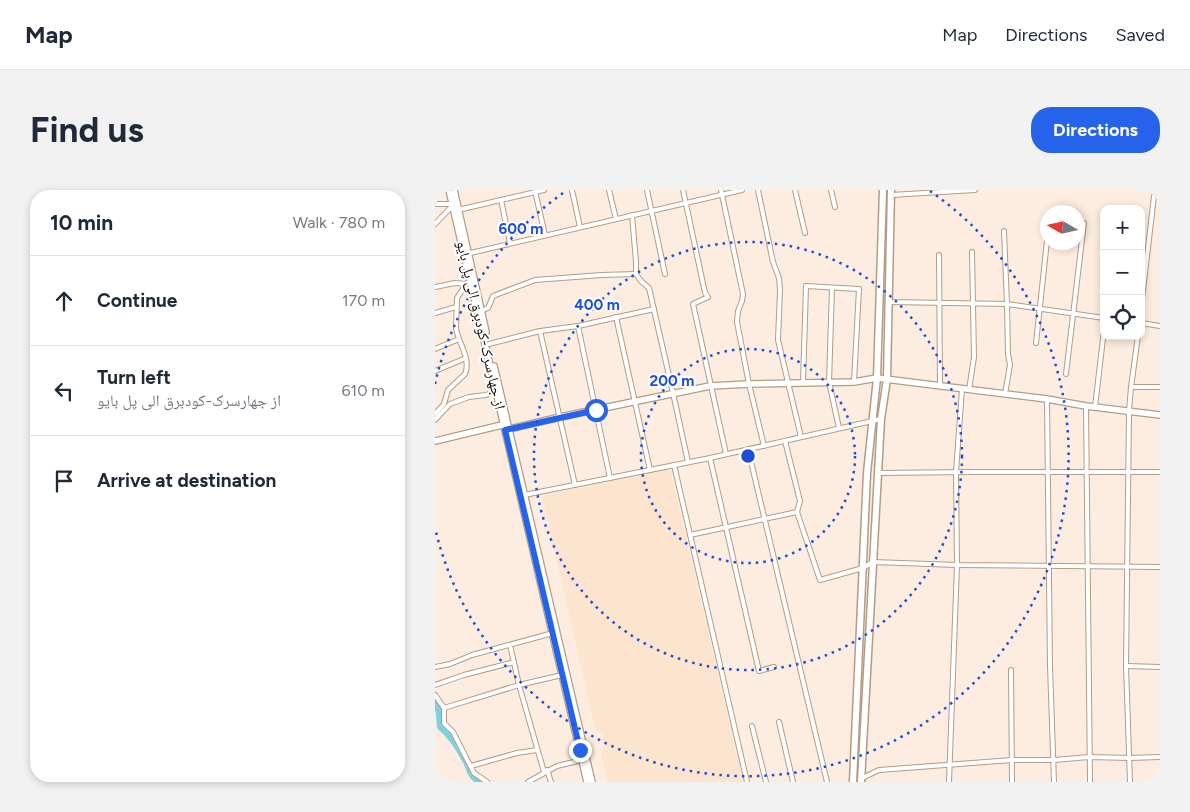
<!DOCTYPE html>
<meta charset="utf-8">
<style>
body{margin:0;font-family:Figtree,"Noto Naskh Arabic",sans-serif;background:#f2f2f3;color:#1f2937}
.controls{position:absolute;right:15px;top:15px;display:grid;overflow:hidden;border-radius:10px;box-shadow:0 2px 8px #0003}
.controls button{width:45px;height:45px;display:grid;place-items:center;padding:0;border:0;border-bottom:1px solid #e0e1e3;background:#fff;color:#1f2937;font:25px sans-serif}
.compass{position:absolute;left:605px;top:15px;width:45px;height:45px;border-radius:50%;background:#fff;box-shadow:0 2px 8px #0003;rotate:279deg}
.stop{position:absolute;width:15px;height:15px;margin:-11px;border:4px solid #2563eb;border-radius:50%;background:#fff}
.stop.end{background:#2563eb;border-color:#fff;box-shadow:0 1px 5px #0008}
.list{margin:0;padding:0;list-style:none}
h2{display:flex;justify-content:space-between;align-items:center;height:65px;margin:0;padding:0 20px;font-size:21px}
h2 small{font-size:16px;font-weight:400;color:#747a83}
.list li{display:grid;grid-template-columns:32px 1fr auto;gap:15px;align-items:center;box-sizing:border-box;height:90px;padding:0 20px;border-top:1px solid #e0e1e3}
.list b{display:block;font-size:19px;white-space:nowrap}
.list p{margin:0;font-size:16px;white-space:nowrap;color:#747a83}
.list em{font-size:16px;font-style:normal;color:#747a83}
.icon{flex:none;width:28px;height:28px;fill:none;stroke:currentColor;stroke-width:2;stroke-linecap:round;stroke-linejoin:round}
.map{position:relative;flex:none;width:725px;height:592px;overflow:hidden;border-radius:20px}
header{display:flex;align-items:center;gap:30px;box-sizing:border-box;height:70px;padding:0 25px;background:#fff;border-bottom:1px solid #e0e1e3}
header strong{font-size:24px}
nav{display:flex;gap:28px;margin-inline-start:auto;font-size:18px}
.intro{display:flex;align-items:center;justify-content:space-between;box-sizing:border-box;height:120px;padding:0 30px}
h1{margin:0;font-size:35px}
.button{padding:12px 22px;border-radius:20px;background:#2563eb;color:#fff;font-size:18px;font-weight:700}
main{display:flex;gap:30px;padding:0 30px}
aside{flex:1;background:#fff;border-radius:20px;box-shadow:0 2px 8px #0003}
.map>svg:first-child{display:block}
.built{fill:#fde4ce}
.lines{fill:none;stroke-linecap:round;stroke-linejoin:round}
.river{stroke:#7ed2e0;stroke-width:6}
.street-casing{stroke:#b39c87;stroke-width:6}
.secondary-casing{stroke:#b39c87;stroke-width:8}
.primary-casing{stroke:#b39c87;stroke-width:9}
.street{stroke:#fff;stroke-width:4}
.secondary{stroke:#fff;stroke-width:5.5}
.primary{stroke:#fff;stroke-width:6}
.route{stroke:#2563eb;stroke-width:6}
.ring{fill:none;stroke:#1d4ed8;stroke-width:2.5;stroke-dasharray:2.5 5}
.labels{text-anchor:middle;stroke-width:4;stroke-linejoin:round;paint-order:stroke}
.street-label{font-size:15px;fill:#150d06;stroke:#fff}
.centre{fill:#1d4ed8;stroke:#fff;stroke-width:2.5}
.ring-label{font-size:15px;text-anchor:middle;font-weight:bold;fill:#1d4ed8;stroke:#fff;stroke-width:4;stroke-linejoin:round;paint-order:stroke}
</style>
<header>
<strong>Map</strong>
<nav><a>Map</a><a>Directions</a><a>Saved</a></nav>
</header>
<div class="intro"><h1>Find us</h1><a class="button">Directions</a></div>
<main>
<aside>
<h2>10 min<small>Walk · 780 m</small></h2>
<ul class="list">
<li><svg class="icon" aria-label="ahead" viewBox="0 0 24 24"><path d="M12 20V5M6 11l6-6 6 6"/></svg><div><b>Continue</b></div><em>170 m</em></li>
<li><svg class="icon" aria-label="left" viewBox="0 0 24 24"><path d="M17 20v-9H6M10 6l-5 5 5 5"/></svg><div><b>Turn left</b><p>از جهارسرک-کودبرق الی پل بایو</p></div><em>610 m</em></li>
<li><svg class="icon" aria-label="arrive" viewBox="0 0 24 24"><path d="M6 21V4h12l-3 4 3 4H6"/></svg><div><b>Arrive at destination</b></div></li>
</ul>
</aside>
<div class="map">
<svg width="725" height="592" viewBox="0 0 725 592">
<rect width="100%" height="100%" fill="#fcede0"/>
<polygon class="built" points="235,278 308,592 173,592 166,565 169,556 167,544 160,538 107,306"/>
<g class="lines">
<path class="river" d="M0 511C5 519 4 528 5 537 16 546 24 559 31 572 36 582 34 585 44 592"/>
<defs>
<g id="street">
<polyline points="137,0 145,37"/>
<polyline points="174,0 181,29"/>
<polyline points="212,0 230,84"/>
<polyline points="248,0 270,103 273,107 258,114 291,264"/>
<polyline points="286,0 308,104 307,111 303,121 302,132 314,194 329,256"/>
<polyline points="323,0 338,72 344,88 345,100 343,150 366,247"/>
<polyline points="360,0 370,43"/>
<polyline points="396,0 400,17"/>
<polyline points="100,1 110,45"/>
<polyline points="456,5 540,0"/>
<polyline points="66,10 75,53"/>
<polyline points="0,14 17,14"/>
<polyline points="23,20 109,0"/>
<polyline points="197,25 201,72 201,84 206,91 214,98 238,203 253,272"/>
<polyline points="0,34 19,14"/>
<polyline points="569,41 572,114 573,164 575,175 570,204"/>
<polyline points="31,64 307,0"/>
<polyline points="504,65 505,196"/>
<polyline points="0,97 20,93 34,94"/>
<polyline points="397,98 394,192 404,238"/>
<polyline points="454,112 572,114 669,128"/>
<polyline points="706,118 719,6"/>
<polyline points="46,121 53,118 58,106 100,90 167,85 201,84"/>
<polyline points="0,123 21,117"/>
<polyline points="181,127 215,280"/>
<polyline points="706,133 725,136"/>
<polyline points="143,136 175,288"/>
<polyline points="105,141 140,295"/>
<polyline points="601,153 612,51"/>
<polyline points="54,154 105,141 143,136 219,119"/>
<polyline points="0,159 24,149 21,139 22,108 32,93"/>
<polyline points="0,181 31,168"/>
<polyline points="631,184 649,33"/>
<polyline points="368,193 371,96 424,99 419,192"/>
<polyline points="696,197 703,146"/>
<polyline points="534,200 539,167 537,62"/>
<polyline points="612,209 615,476 619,592"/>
<polyline points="651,216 655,592"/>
<polyline points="660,217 669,140"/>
<path d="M0 224 9 214 13 200 30 184C35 173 28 159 24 149"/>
<polyline points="0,230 15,214 34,207 51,205 61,201"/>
<polyline points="350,251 365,311 362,322 385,390 428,378 438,372 522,375 725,377"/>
<polyline points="313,259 392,592"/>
<polyline points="275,268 324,481 339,477"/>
<polyline points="239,275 312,592"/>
<polyline points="443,283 536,282 725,282"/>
<polyline points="89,305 275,268 446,229"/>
<polyline points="255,345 362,322"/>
<polyline points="75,455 84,495 109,582"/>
<polyline points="691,476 725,477"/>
<polyline points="0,477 15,474 37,465 118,443"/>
<polyline points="576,480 577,592"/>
<polyline points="0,495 29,485 79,472"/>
<polyline points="0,505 9,518 9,533 18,542 39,583 52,592"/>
<polyline points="9,518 84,495 127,485"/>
<polyline points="344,532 358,592"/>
<polyline points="317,536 331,592"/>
<polyline points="36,576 82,563 102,560"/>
<polyline points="112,580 116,592"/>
<polyline points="425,589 444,580 577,570 619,570 654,567 695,568 725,567"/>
<polyline points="93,592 122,576 147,570"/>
<polyline points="514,592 522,375 521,282 527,199"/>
<polyline points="695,592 691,476 694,221 696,197 725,197"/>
</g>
<g id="secondary">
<polyline points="14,0 152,592"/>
<polyline points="19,0 51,142"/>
<polyline points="59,176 157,592"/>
<polyline points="70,240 125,227 275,196 314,194 419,192 442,188 612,209 651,216 725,225"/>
<polyline points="0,251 71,234"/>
</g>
<g id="primary">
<polyline points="418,592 432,283 442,188 448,0"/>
<polyline points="426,592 446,229 452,189 456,0"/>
</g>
</defs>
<use href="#street" class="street-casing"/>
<use href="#secondary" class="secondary-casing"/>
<use href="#primary" class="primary-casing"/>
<use href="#street" class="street"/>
<use href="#secondary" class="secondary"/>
<use href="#primary" class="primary"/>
</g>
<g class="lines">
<polyline class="route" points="145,560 70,240 161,220"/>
</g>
<g class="ring">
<circle cx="313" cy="266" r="107"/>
<circle cx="313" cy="266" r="214"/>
<path d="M0 194A321 321 0 0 1 131 1M495 1A321 321 0 1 1 0 338"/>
</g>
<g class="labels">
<g class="street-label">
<text transform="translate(46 135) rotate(77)" y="5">از جهارسرک-کودبرق الی پل بایو</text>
</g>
</g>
<circle cx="313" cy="266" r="8" class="centre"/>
<g class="ring-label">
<text x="86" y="44">600 m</text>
<text x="162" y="120">400 m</text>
<text x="237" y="196">200 m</text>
</g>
</svg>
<div class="controls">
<button>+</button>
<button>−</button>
<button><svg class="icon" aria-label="locate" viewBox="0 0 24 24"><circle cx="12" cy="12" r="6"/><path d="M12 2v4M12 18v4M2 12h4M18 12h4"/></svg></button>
</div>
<svg class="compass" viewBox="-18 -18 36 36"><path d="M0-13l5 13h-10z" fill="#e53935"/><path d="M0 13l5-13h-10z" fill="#747a83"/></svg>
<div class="stop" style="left:161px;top:220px"></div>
<div class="stop end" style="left:145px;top:560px"></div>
</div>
</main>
